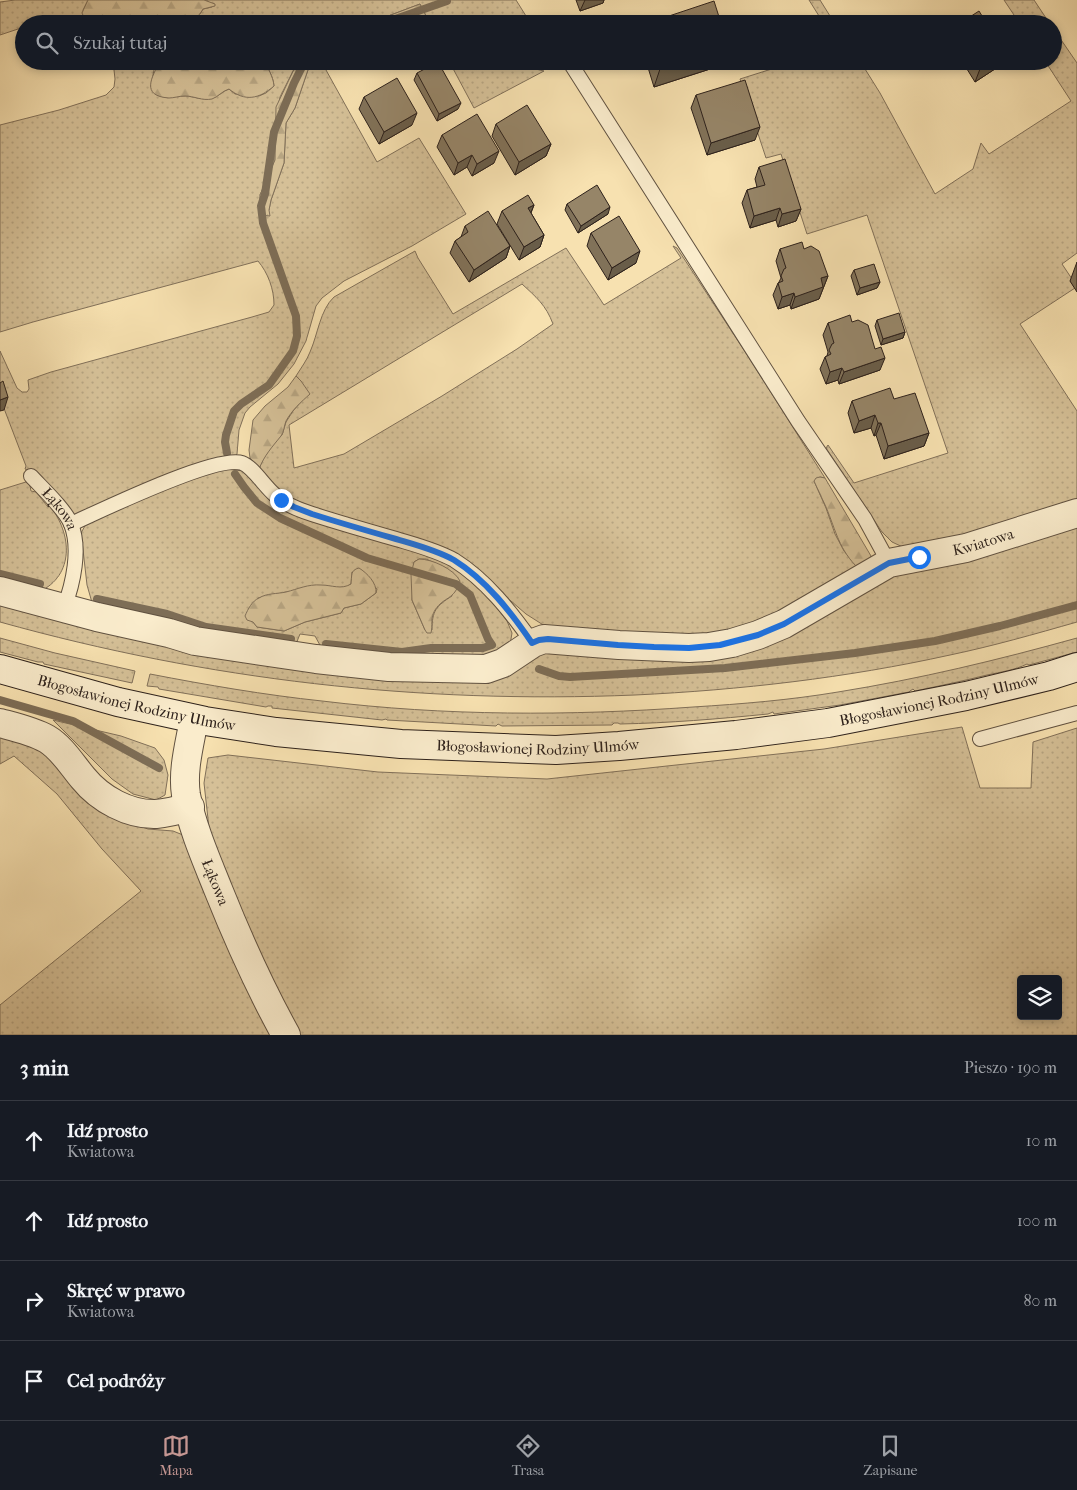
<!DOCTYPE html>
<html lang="pl">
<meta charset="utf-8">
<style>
body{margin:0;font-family:"IM FELL French Canon",serif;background:#20242c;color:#f1f3f6}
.controls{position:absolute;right:15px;bottom:15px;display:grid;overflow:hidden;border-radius:5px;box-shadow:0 2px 8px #0003}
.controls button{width:45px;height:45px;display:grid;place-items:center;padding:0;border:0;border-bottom:1px solid #363941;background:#171b24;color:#f1f3f6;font:25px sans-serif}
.stop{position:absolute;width:15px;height:15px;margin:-11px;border:4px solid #1a73e8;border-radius:50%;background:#fff}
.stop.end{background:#1a73e8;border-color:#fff;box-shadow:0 1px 5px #0008}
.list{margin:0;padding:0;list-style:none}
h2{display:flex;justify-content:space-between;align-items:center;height:65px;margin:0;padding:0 20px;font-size:21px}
h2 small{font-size:16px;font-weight:400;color:#9ea1a6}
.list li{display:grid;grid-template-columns:32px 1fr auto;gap:15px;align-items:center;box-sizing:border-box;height:80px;padding:0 20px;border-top:1px solid #363941}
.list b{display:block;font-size:19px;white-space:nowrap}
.list p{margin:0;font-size:16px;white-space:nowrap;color:#9ea1a6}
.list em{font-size:16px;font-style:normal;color:#9ea1a6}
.icon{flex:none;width:28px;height:28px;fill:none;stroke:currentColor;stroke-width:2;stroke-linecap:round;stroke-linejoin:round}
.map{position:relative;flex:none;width:1077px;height:1035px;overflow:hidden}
.search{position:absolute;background:#171b24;box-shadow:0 2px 8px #0003;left:15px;right:15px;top:15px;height:55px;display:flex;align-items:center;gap:12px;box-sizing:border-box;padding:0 18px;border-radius:28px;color:#9ea1a6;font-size:19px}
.sheet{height:385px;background:#171b24}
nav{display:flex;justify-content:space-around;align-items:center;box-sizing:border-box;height:70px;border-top:1px solid #363941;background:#171b24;font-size:14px;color:#9ea1a6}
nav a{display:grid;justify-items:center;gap:2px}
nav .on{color:#c59692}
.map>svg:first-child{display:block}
.grass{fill:url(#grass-dots);stroke:#817059;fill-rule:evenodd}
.forest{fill:url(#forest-firs);stroke:#817059}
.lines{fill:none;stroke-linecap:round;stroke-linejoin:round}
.stream{stroke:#7d6d56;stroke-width:8}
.service-casing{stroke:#605140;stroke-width:16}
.minor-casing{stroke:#605140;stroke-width:30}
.secondary-casing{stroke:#2d211b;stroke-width:30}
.service{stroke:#faeccc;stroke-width:14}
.minor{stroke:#faeccc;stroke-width:28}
.secondary{stroke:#faeccc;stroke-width:28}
.wall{fill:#817259;stroke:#2d211b}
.shaded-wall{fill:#695d49;stroke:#2d211b}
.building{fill:#968568;stroke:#2d211b}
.route{stroke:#1a73e8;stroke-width:6}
.labels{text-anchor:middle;stroke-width:4;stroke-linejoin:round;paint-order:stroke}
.street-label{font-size:15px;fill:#2d211b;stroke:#faeccc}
</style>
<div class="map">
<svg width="1077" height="1035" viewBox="0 0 1077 1035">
<defs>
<pattern id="grass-dots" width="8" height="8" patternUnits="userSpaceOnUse" patternTransform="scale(1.25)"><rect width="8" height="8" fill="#d5c097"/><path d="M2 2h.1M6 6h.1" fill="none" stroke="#b7a582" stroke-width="1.8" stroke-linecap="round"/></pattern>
<pattern id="forest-firs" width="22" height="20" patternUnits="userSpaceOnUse" patternTransform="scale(1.25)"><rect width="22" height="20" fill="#d5c097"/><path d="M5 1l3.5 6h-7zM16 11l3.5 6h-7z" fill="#b7a582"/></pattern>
</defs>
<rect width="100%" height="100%" fill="#f7e1b0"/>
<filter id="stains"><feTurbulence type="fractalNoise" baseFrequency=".004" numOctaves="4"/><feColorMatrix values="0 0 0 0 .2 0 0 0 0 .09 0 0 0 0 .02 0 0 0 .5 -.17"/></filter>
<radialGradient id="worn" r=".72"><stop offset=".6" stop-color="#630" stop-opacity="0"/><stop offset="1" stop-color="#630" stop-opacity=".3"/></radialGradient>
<g class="grass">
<polygon points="15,0 88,0 83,10 87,24 24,24 24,27 0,35 0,2"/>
<polygon points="204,0 516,0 531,24 478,24 462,19 455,18 448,20 444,24 430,24 420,4 367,24 234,24 230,20 226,20 227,24 157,24 162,21 167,17 200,14 203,9 212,7 208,1"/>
<polygon points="809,0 820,0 835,24 824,24"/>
<polygon points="1004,0 1034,0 1050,24 1020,24"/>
<polygon points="1053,28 1077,63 1077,253 1062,264 1072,279 1070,281 1075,288 1020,324 1077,411 1077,508 1042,518 905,548 892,542 882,532 826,448 828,445 854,483 948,453 867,215 807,234 781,154 766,158 740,79 797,61 860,61 880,93 935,194 973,169 981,143 989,154 1071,101 1045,61 1053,61"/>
<path d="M113 61H160L154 70 151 86C152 89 154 93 157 95 165 99 173 96 181 96 193 95 203 102 215 97 220 95 223 91 229 89L235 94 259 96 266 93 274 86C273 75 267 69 266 61H298L280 97 275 125V160L260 195 269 210 271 200 284 163 286 123 295 108 311 61H321L377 162 419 138 466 214 412 246 344 281 322 298 316 306 306 341 294 364 278 384 250 407 245 413 239 430 237 454 235 457 75 515H73L34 473 25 469 26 466 0 398V351L17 388 22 392H27L29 389 28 380 51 372 252 317 269 312 274 305C274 289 268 273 258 261L33 322 0 332V125L59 110 106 95 114 87 115 79Z"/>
<polygon points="449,61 502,61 544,71 474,108"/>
<path d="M673 246 677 248 744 350 825 478 820 477 814 481 826 508 835 534 844 551 859 569 797 607 713 640 548 628 526 614 489 582 464 562 312 509 285 497 259 469 263 459 275 441 282 435 286 422 293 411 300 403 301 381 296 376C301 368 307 360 310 352 318 334 320 310 334 297L415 251 418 258 453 314 566 248 604 305 681 258ZM522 284C536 297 546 305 553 324L517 349 442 396 344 454 294 468 289 425Z"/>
<path d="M224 469 244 471 260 487 401 547 444 561 456 567 483 590 507 621 512 633 510 645 497 655 410 659 321 647 315 636 300 634 296 644 288 647 93 606 87 585 82 541 81 533 86 524 184 480ZM419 559H426L446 568 452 596C436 606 432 611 432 630H425L412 600 414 562ZM352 572 377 589 376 593 361 604 344 608 341 613 305 622 284 631 257 627 253 622 258 598 286 592 346 587 351 584Z"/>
<path d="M29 481 31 491 36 492 48 507 50 506C72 534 75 575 39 592L0 581V490Z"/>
<path d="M1077 521V622C1035 634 993 646 950 655 846 678 740 690 635 695 419 704 208 680 0 622V601L81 622 515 668 548 651 687 657 885 573Z"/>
<polygon points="0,638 55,653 135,671 132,683 44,664 43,662 38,662 0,652"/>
<path d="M1077 638V652L1029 665 1027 664C1015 670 1001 672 987 675 963 681 939 686 915 691L913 689 910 691 909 692 840 705 774 714 773 712 768 714C718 719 669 723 620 724L618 723H614L612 725 502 726 498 724 496 726 387 720 386 719 382 720 272 708V706H268L266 707 159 689 158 687 147 686 150 674C207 685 265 695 322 701 445 716 570 716 693 707 742 704 790 700 838 692 919 679 998 660 1077 638Z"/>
<polygon points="53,720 121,736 155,748 164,760 168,775 165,795 156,800 133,794 112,779"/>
<path d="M962 727 980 788H1031L1033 742 1077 728V1035H296L230 897 209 828 204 783 208 758 228 755 378 772 547 779 824 749ZM1021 979H1058V1016H1021Z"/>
<polygon points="0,734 24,741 43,752 60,770 84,799 109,815 148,829 173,831 183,835 277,1035 0,1035 0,1005 141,891 102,849 57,794 14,756 0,764"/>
</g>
<g class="forest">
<path d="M88 0H204L215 4V6L203 9C193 27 182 18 167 17 159 25 152 24 142 21L138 24H87L82 13Z"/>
<polygon points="420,4 426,16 405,24 367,24"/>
<path d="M160 61H266C267 69 273 75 274 86 259 99 245 102 229 89 222 91 218 97 212 99 202 101 194 96 185 96 179 96 174 98 169 98 140 96 152 77 160 61Z"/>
<polygon points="298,61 311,61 295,108 286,123 284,163 271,200 269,210 270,216 259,215 260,195 275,160 276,107"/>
<path d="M296 376 301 381 310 394C301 402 292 410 286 421 284 426 284 432 281 436 272 447 264 456 259 469L250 458 249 450 253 420 265 406 288 387Z"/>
<path d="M820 477 825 478 871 556 870 560 859 569C839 550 836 531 826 507 822 498 818 490 814 481L816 478Z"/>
<path d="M419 559C432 559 454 569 460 581 454 601 444 596 435 610 430 618 433 625 431 633H427L425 630 412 600 411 574 414 562Z"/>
<path d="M359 568C367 573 377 583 376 593L361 604 344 608 341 613 305 622 284 631 257 627 253 622 247 620 245 616C248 609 252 601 259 598 267 593 277 594 286 592 298 589 308 584 321 585 332 585 341 590 351 584 352 576 350 570 359 568Z"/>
</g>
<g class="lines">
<g class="stream">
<polyline points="381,24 447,1"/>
<polyline points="227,453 225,442 226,435 234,411 241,404 269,385 293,351 297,336 296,316 263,223 261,206 265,194 274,132 294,83 305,61"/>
<polyline points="235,474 244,487 257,503 280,518 367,558 456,584 470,595 488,639 492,645 483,648 431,648 402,652 326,644"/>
<polyline points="0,574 40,584"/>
<polyline points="97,599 167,614 206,627 291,639"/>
<polyline points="539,669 559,676 570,677 725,668 855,653 935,641 1000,626 1077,605"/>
<polyline points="0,700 73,721 159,768"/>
</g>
<defs>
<g id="service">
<polyline points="569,61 798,421 865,519 889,563"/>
<path id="s1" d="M31 476C42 488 65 509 71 524 81 549 73 584 64 608"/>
<path d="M71 524C100 511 217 454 242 463 253 467 265 487 275 495 285 505 299 510 312 514 340 523 368 531 396 539 416 545 436 550 454 560 486 580 511 612 533 643"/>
<polyline points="980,739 1077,713"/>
</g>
<g id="minor">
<path id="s2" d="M0 591 97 617 169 633 195 641 316 659 389 667 486 669 503 663 533 643 544 639 619 645 689 648 709 647 732 643 758 635 784 624 889 563 966 548 1077 513"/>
<path id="s3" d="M194 719C190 743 182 770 186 795 192 827 206 859 218 889 238 939 260 988 286 1035"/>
<path d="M0 723C15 727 33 731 47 739 62 748 72 765 83 778 100 799 129 815 156 814 167 813 179 810 190 807"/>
</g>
<g id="secondary">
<path id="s4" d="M0 669 118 702 205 721 276 732 401 744 556 750 619 746 736 735 828 723 966 696 1049 676 1077 667"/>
</g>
</defs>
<use href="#service" class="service-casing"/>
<use href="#minor" class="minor-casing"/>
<use href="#secondary" class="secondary-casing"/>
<use href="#service" class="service"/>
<use href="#minor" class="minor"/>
<use href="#secondary" class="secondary"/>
</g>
<g class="wall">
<polygon points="576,0 604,0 603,3 580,11"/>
<polygon points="666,17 720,20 738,24 663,24"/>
<polygon points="646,61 735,61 654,87"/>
<polygon points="962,61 1002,61 1001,65 975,82"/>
<polygon points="417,73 458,109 437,121 414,80"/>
<polygon points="696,95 755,140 707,155 691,108"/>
<polygon points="364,97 412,125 379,144 359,109"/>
<polygon points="496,124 551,144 546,156 515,175 492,136"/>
<polygon points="442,135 494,163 472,176 467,167 454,175 437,147"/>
<polygon points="759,167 801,209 796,221 778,227 776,220 750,228 742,203 747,190 757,187 755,179"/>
<polygon points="567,204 608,214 578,233 565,210"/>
<polygon points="534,205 531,213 544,235 540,247 519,260 497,224 502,211"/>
<polygon points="465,226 510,246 506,258 469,282 450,253 455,241 461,237"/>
<polygon points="591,233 636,263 608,280 587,246"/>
<polygon points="780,249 804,249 828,276 819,299 791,309 790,305 778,309 773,295 778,283 779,282 781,278 776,261"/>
<polygon points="1077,262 1077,292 1070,281"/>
<polygon points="854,270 880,282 877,288 857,295 851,276"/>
<polygon points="877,320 905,332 903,338 881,345 875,326"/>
<polygon points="852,322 880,370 839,384 838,380 826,384 820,369 825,357 827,356 828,352 823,335 828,323"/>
<polygon points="894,399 929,433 924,446 884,459 876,435 874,436 871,428 854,433 848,413 852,401"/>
</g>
<g class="shaded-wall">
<polygon points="585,0 604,0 603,3 580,11"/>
<polygon points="685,61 735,61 654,87 660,69"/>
<polygon points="992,61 1002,61 1001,65 975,82 980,69"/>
<polygon points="461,103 458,109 437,121 439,114"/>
<polygon points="417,113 412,125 379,144 384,132"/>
<polygon points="760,127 755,140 707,155 711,143"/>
<polygon points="551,144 546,156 515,175 519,162"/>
<polygon points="499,151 494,163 472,176 477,164"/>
<polygon points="472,155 467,167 454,175 458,163"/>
<polygon points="534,205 529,217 528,208"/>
<polygon points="610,207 608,214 578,233 581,226"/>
<polygon points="780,208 776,220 750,228 754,216"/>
<polygon points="801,209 796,221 778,227 782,214"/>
<polygon points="544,235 540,247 519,260 524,247"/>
<polygon points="510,246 506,258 469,282 474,270"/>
<polygon points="640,251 636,263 608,280 612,268"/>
<polygon points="828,276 819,299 791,309 795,297 821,278"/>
<polygon points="880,282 877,288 857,295 860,288"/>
<polygon points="794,293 790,305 778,309 782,297"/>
<polygon points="905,332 903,338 881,345 883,339"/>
<polygon points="885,358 880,370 839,384 844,372"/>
<polygon points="842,368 838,380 826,384 830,372"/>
<polygon points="8,397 4,410 0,411 0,400"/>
<polygon points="875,415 871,428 854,433 859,421"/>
<polygon points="878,423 881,423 876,435 874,436"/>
<polygon points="929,433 924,446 884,459 888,446"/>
</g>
<g class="building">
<polygon points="714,1 720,20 735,16 738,24 668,24 666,17"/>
<polygon points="979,11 987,24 959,24"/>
<polygon points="658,61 685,61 660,69"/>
<polygon points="974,61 992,61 980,69"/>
<polygon points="438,62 461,103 439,114 417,73"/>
<polygon points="397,78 417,113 384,132 364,97"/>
<polygon points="745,80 760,127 711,143 696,95"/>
<polygon points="527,105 551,144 519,162 496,124"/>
<polygon points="477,114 499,151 477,164 472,155 458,163 442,135"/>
<polygon points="785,159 801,209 782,214 780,208 754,216 747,190 765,185 759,167"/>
<polygon points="597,185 610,207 581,226 567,204"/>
<polygon points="528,195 534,205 528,208 544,235 524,247 502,211"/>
<polygon points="488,211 510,246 474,270 455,241 468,232 465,226"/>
<polygon points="619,216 640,251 612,268 591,233"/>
<polygon points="802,242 804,249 811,246 819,251 828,276 821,278 823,287 795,297 794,293 782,297 778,283 783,281 781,276 784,269 786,268 780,249"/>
<polygon points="874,264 880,282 860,288 854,270"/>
<polygon points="899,313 905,332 883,339 877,320"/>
<polygon points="850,315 852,322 858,320 868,325 875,349 881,347 885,358 844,372 842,368 830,372 825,357 831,354 829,350 832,344 834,343 828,323"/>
<polygon points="3,381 8,397 0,400 0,383"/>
<polygon points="890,388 894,399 915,393 929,433 888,446 881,423 878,423 875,415 859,421 852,401"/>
</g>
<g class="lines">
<path class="route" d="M281 500 294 507 312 514C340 523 368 531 396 539 416 545 436 550 454 560 486 580 511 612 532 643L539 640 548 639 618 645 654 647 689 648 720 645 758 635 784 624 889 563 919 557"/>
</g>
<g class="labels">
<g class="street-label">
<text dy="5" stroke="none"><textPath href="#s1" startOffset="44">Łąkowa</textPath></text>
<text dy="5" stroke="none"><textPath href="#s2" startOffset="1022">Kwiatowa</textPath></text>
<text dy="5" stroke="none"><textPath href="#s4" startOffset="951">Błogosławionej Rodziny Ulmów</textPath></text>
<text dy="5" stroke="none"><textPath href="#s4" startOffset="141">Błogosławionej Rodziny Ulmów</textPath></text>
<text dy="5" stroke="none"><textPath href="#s4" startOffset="546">Błogosławionej Rodziny Ulmów</textPath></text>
<text dy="5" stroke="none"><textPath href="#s3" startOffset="169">Łąkowa</textPath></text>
</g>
</g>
<rect width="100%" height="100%" filter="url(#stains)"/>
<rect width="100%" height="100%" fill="url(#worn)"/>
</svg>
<div class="controls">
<button><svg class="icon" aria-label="layers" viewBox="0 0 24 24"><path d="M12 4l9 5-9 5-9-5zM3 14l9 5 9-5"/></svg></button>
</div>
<div class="stop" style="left:919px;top:557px"></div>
<div class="stop end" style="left:281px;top:500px"></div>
<div class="search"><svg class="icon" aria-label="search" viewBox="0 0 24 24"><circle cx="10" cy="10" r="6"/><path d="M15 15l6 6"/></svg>Szukaj tutaj</div>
</div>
<section class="sheet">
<h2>3 min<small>Pieszo · 190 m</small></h2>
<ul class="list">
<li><svg class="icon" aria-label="ahead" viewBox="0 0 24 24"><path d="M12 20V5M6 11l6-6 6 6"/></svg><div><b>Idź prosto</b><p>Kwiatowa</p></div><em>10 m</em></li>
<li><svg class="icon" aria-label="ahead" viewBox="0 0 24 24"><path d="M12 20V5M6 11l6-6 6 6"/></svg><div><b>Idź prosto</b></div><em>100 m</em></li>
<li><svg class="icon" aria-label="right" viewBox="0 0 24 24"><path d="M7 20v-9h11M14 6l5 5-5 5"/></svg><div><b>Skręć w prawo</b><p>Kwiatowa</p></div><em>80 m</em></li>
<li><svg class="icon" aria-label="arrive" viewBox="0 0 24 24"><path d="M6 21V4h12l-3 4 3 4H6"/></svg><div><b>Cel podróży</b></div></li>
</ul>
</section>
<nav>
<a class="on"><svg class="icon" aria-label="map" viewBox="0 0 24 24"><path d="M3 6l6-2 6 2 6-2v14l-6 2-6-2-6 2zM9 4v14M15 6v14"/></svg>Mapa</a>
<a><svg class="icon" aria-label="directions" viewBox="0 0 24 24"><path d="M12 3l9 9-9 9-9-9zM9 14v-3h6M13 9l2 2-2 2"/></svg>Trasa</a>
<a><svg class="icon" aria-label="saved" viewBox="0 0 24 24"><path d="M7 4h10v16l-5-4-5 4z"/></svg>Zapisane</a>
</nav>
